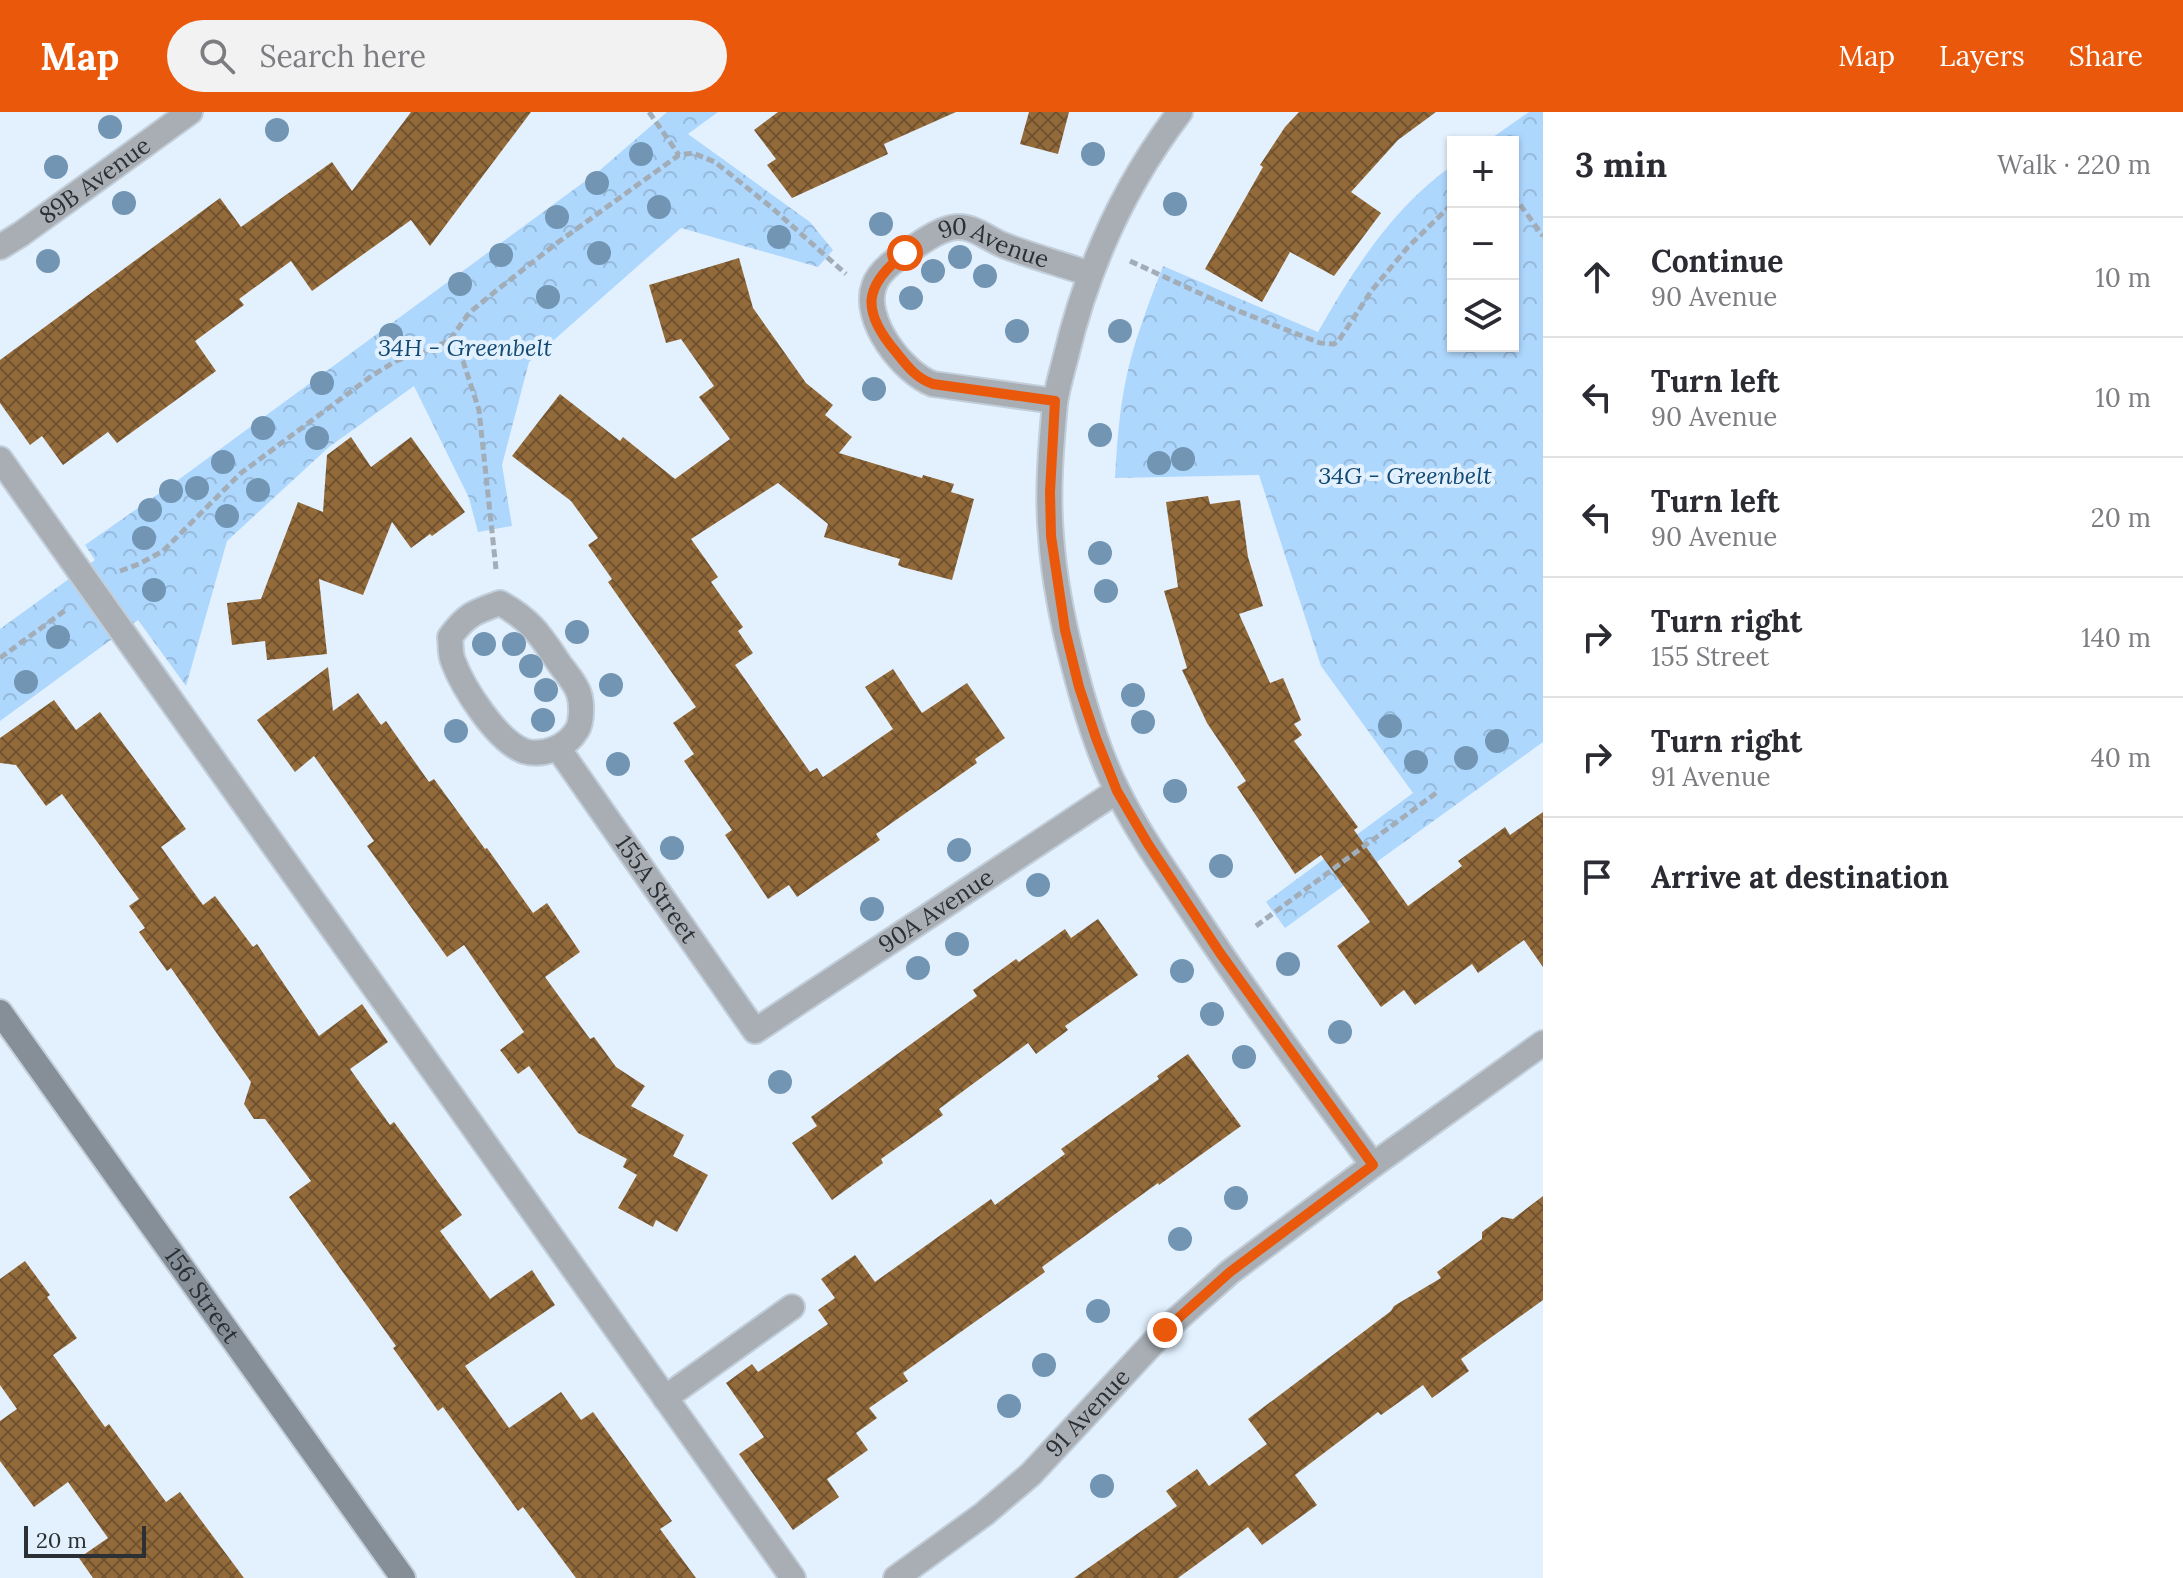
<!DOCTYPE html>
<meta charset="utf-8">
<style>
body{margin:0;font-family:Lora,serif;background:#f2f2f3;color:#2b2b33}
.controls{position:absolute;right:24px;top:24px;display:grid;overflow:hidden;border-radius:0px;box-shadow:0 2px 6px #0004}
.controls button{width:72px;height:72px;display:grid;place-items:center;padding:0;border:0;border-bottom:2px solid #e1e1e2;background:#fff;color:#2b2b33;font:40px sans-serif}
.scale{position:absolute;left:24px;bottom:20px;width:122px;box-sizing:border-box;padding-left:8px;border:4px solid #2b3035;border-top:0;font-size:22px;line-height:28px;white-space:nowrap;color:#2b3035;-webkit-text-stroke:6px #e3f1fe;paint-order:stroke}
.stop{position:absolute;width:24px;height:24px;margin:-18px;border:6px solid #ea580c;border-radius:50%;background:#fff}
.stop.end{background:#ea580c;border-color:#fff;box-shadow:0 2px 8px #0008}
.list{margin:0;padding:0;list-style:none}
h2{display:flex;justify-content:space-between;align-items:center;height:104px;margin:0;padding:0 32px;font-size:34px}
h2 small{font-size:26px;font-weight:400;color:#7c7c81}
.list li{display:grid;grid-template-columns:52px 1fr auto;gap:24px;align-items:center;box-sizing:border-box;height:120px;padding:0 32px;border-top:2px solid #e1e1e2}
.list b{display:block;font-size:30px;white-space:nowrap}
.list p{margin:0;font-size:26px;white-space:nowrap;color:#7c7c81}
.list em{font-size:26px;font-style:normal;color:#7c7c81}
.icon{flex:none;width:44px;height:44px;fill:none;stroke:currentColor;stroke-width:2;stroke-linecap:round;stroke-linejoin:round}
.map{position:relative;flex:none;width:1543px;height:1466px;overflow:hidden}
header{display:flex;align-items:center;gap:48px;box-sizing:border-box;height:112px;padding:0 40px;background:#ea580c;color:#fff}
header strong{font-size:38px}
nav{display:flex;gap:44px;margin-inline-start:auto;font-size:28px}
.search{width:560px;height:72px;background:#f2f2f3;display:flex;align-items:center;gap:20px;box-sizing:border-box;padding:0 28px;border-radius:44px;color:#7c7c81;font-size:30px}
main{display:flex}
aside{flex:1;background:#fff}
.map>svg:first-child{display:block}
.park{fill:url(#park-crowns)}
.building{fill:url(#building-cross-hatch)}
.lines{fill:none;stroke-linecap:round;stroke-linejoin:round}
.service-casing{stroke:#c2ceda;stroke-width:28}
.minor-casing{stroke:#c2ceda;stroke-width:28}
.secondary-casing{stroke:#c2ceda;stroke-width:28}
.path{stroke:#a2adb7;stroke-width:5;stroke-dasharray:8 4;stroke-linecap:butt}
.service{stroke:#a8aeb4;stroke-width:24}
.minor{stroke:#a8aeb4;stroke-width:24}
.secondary{stroke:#868f97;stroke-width:24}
.tree{fill:#7195b2}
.route{stroke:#ea580c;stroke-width:10}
.labels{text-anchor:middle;stroke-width:8;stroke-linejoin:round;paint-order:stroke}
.street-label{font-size:24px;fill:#2b3035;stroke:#e3f1fe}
.park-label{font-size:24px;font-style:italic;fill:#134a74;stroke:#e3f1fe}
</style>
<header>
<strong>Map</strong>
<div class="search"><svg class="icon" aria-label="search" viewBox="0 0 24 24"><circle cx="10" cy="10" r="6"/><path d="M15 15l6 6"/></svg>Search here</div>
<nav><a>Map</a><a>Layers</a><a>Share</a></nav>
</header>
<main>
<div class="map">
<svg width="1543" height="1466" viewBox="0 0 1543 1466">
<defs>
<pattern id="park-crowns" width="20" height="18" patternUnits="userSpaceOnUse" patternTransform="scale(2)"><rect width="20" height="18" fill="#aed7fd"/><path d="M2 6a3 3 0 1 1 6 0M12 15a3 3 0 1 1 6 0" fill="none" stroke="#96b9d9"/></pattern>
<pattern id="building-cross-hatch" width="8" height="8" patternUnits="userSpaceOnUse" patternTransform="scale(2)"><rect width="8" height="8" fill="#936a3a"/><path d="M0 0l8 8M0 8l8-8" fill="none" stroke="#725330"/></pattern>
</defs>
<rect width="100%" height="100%" fill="#e3f1fe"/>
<g class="park">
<polygon points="667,0 718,0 688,22 810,110 833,138 818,155 681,116 529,250 502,353 512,414 478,420 469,386 414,274 329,335 227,429 186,574 138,508 0,609 0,517 95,448 85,433 174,371 599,59"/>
<path d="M1529 0H1543V630L1285 816 1266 790 1413 681 1321 554 1259 363 1115 366C1117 333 1119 300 1126 267 1134 228 1149 191 1163 154L1318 220C1353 158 1393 95 1453 53V234H1513V30H1486Z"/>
</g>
<g class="building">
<polygon points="411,0 531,0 430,134 411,108 312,179 291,149 239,187 244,193 195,229 216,259 117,331 108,320 63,353 42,324 30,333 0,291 0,248 220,86 241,115 332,50 352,79"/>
<polygon points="778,0 956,0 884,32 888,42 792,86 767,53 776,47 754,18"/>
<polygon points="1029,0 1069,0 1058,42 1020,32"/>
<polygon points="1299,0 1436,0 1398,28 1351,80 1381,101 1334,164 1290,140 1262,190 1205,157 1263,55 1260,53 1285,15"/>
<polygon points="739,146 753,196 806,271 833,293 825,303 852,325 839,341 922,366 923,363 954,372 951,380 974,387 952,468 902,455 898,453 900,447 824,425 828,412 778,371 691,427 718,465 711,470 743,515 738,519 753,541 735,553 810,660 817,656 823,665 893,617 865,575 893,557 922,601 967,571 1005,626 975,647 977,651 876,722 880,728 797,785 789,773 768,787 725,723 732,718 684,649 694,642 673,611 696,595 608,470 612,467 588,433 598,426 571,389 512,344 560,282 620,329 623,325 675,367 730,327 699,285 714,274 681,227 666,231 649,173"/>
<polygon points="351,325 371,355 411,325 465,400 432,424 430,422 411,436 392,410 363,483 319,467 327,542 267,548 265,529 232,533 227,491 261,487 298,390 323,400 327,343"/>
<polygon points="1208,384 1210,392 1240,388 1248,445 1263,494 1239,502 1270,571 1283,566 1301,608 1294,612 1302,623 1294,629 1358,715 1354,718 1408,794 1462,754 1458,749 1505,715 1510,723 1543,700 1543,855 1524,828 1478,861 1472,852 1415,893 1404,878 1381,895 1337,834 1370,810 1321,743 1295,762 1237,675 1246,669 1207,611 1182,558 1187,556 1164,479 1178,475 1166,390"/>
<polygon points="328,555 333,599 358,581 381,613 386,609 429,670 434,667 485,737 487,736 533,801 547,791 580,840 545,865 590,927 594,925 616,955 645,974 631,994 684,1023 673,1044 708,1063 677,1120 656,1108 653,1115 618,1096 637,1063 623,1055 627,1047 578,1021 529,954 518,962 500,938 524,920 464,833 447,845 367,734 374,729 314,644 295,660 257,608"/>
<polygon points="54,588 76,618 100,600 186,717 161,735 203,793 215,784 253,835 257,832 319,924 362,892 388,930 350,957 390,1013 394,1010 462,1103 440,1119 490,1187 532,1158 555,1193 465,1254 509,1316 561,1280 581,1308 593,1300 672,1409 660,1417 696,1466 576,1466 523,1395 518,1399 443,1295 438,1299 393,1236 396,1234 289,1085 311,1069 265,1007 254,1007 244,992 251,970 171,856 167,859 139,820 145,816 129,794 139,787 62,682 46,694 16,653 0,651 0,626"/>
<polygon points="1098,807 1138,863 1065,914 1068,918 1036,942 1028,931 939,997 943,1003 881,1047 883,1051 832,1088 792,1031 817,1014 811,1005 977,884 973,878 1016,847 1019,850 1065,817 1071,826"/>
<polygon points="1188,942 1241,1014 1159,1073 1158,1071 1042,1155 1045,1160 903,1261 908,1269 869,1296 877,1306 856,1321 868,1338 827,1367 839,1385 793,1418 739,1342 764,1325 726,1271 752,1252 758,1260 828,1212 818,1198 835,1186 821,1167 855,1143 875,1170 991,1087 995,1093 1065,1042 1061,1037 1159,967 1157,964"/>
<polygon points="1543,1084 1543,1188 1461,1247 1469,1259 1432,1286 1423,1273 1381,1303 1378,1300 1295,1363 1317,1393 1262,1433 1248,1415 1178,1466 1074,1466 1177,1394 1166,1379 1197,1357 1209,1374 1267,1332 1248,1307 1391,1199 1394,1194 1441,1166 1437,1160 1482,1127 1482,1120 1502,1105 1513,1107"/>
<polygon points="25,1149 50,1183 47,1185 77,1226 53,1243 105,1315 109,1312 166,1390 180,1380 244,1466 93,1466 79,1446 108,1426 68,1370 34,1395 0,1349 0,1309 17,1297 0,1273 0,1167"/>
</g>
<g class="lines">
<defs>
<g id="service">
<polyline points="0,347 793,1466"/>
<polyline points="665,1286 792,1195"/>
</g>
<g id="minor">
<path d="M1180 0C1125 72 1087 156 1066 244 1062 260 1057 276 1055 291 1051 334 1047 381 1051 424 1054 468 1063 512 1074 554 1085 597 1098 641 1118 680 1139 723 1168 762 1194 802 1251 888 1312 970 1373 1053"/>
<path id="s1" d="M0 135 21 122 190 0"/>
<path id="s2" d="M1055 289 933 272C903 261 862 208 874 174 879 158 899 145 913 136 926 127 942 116 957 115 974 114 988 127 1003 133 1031 144 1061 152 1090 162"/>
<path d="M500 491C531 508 540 523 559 551 565 560 576 571 579 582 582 591 582 610 577 618 567 635 543 645 524 639 497 629 463 576 453 549 450 542 451 533 450 525 466 503 474 500 500 491Z"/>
<path id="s3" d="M558 636 755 919 1117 679"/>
<path id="s4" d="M896 1466 984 1402 1031 1362 1165 1218 1230 1160 1373 1053 1543 931"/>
</g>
<g id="secondary">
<path id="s5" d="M0 900 403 1466"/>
</g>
</defs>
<use href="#service" class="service-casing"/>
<use href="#minor" class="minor-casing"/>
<use href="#secondary" class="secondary-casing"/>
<g class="path">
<polyline points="649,0 679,43"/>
<polyline points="1513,83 1543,124"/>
<polyline points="1130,149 1236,198 1320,231 1334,232 1339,228 1372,178 1408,135 1453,91"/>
<polyline points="449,229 463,249 479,298 496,457"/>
<polyline points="120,459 139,452 163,439 241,361 373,263 396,249 449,229 469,201 497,178 557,131 679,43 693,41 715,50 771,95 846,162"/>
<polyline points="0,546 67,497"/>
<polyline points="1256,814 1436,681"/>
</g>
<use href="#service" class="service"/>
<use href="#minor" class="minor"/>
<use href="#secondary" class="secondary"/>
</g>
<g class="tree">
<circle cx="110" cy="15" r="12"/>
<circle cx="277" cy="18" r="12"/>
<circle cx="641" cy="42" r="12"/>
<circle cx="1093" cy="42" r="12"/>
<circle cx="56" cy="55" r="12"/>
<circle cx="597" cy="71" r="12"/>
<circle cx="124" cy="91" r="12"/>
<circle cx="1175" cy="92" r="12"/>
<circle cx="659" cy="95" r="12"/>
<circle cx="557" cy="105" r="12"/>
<circle cx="881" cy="112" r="12"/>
<circle cx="779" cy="125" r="12"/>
<circle cx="599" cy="141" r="12"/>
<circle cx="501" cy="143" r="12"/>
<circle cx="960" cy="145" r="12"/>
<circle cx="48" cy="149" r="12"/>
<circle cx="933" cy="159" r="12"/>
<circle cx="985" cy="164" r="12"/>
<circle cx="460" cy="172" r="12"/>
<circle cx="548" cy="185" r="12"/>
<circle cx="911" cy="186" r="12"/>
<circle cx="1017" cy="219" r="12"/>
<circle cx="1120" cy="219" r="12"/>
<circle cx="391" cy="223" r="12"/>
<circle cx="322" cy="271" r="12"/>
<circle cx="874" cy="277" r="12"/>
<circle cx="263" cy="316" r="12"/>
<circle cx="1100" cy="323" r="12"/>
<circle cx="317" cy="326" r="12"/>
<circle cx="1183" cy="347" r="12"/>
<circle cx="223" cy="350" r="12"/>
<circle cx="1159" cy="351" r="12"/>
<circle cx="197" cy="376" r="12"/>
<circle cx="258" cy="378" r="12"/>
<circle cx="171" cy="379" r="12"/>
<circle cx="150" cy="398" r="12"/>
<circle cx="227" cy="404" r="12"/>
<circle cx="144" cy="426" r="12"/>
<circle cx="1100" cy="441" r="12"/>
<circle cx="154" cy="478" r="12"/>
<circle cx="1106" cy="479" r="12"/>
<circle cx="577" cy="520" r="12"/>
<circle cx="58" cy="525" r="12"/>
<circle cx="484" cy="532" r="12"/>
<circle cx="514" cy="532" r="12"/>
<circle cx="531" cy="554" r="12"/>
<circle cx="26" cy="570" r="12"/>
<circle cx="611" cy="573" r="12"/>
<circle cx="546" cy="578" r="12"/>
<circle cx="1133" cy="583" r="12"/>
<circle cx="543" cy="608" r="12"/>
<circle cx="1143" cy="610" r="12"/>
<circle cx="1390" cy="614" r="12"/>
<circle cx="456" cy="619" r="12"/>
<circle cx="1497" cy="629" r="12"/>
<circle cx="1466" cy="646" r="12"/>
<circle cx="1416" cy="650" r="12"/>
<circle cx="618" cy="652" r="12"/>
<circle cx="1175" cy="679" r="12"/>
<circle cx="672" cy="736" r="12"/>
<circle cx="959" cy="738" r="12"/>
<circle cx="1221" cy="754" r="12"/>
<circle cx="1038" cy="773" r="12"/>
<circle cx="872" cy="797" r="12"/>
<circle cx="957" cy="832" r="12"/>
<circle cx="1288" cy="852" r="12"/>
<circle cx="918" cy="856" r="12"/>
<circle cx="1182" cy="859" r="12"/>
<circle cx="1212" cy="902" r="12"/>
<circle cx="1340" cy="920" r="12"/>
<circle cx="1244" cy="945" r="12"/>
<circle cx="780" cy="970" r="12"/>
<circle cx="1236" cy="1086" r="12"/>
<circle cx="1180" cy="1127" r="12"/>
<circle cx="1098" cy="1199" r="12"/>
<circle cx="1044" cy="1253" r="12"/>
<circle cx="1009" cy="1294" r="12"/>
<circle cx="1102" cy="1374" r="12"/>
</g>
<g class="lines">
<path class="route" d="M905 141C863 174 861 199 896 240 907 254 916 266 933 272L1055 289 1050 380 1051 424 1065 518 1079 575 1096 626 1117 679 1148 732 1220 841 1373 1053 1230 1160 1165 1218"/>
</g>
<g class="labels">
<g class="street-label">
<text dy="8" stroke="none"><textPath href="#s1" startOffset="116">89B Avenue</textPath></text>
<text dy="8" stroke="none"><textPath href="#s2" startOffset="390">90 Avenue</textPath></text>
<text dy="8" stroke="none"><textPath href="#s3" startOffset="172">155A Street</textPath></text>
<text dy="8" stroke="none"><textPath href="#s3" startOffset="562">90A Avenue</textPath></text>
<text dy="8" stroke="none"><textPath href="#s5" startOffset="348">156 Street</textPath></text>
<text dy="8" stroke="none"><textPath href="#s4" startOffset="254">91 Avenue</textPath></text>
</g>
<g class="park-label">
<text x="465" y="244">34H - Greenbelt</text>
<text x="1405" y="372">34G - Greenbelt</text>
</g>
</g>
</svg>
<div class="controls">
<button>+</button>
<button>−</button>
<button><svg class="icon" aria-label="layers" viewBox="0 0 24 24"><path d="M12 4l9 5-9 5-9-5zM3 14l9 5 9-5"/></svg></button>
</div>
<div class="scale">20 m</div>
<div class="stop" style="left:905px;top:141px"></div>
<div class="stop end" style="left:1165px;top:1218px"></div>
</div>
<aside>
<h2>3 min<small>Walk · 220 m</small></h2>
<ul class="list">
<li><svg class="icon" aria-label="ahead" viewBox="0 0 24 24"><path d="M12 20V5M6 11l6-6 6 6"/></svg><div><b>Continue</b><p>90 Avenue</p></div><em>10 m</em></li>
<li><svg class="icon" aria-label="left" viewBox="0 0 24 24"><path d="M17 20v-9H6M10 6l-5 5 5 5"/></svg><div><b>Turn left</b><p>90 Avenue</p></div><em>10 m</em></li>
<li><svg class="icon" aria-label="left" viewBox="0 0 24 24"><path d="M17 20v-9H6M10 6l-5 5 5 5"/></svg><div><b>Turn left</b><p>90 Avenue</p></div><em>20 m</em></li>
<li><svg class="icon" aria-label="right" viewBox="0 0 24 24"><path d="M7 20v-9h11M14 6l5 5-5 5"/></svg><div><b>Turn right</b><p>155 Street</p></div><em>140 m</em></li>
<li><svg class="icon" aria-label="right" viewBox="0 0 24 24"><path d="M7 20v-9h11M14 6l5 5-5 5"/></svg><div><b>Turn right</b><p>91 Avenue</p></div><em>40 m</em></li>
<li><svg class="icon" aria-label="arrive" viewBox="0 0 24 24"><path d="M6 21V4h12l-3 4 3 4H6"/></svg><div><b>Arrive at destination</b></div></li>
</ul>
</aside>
</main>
